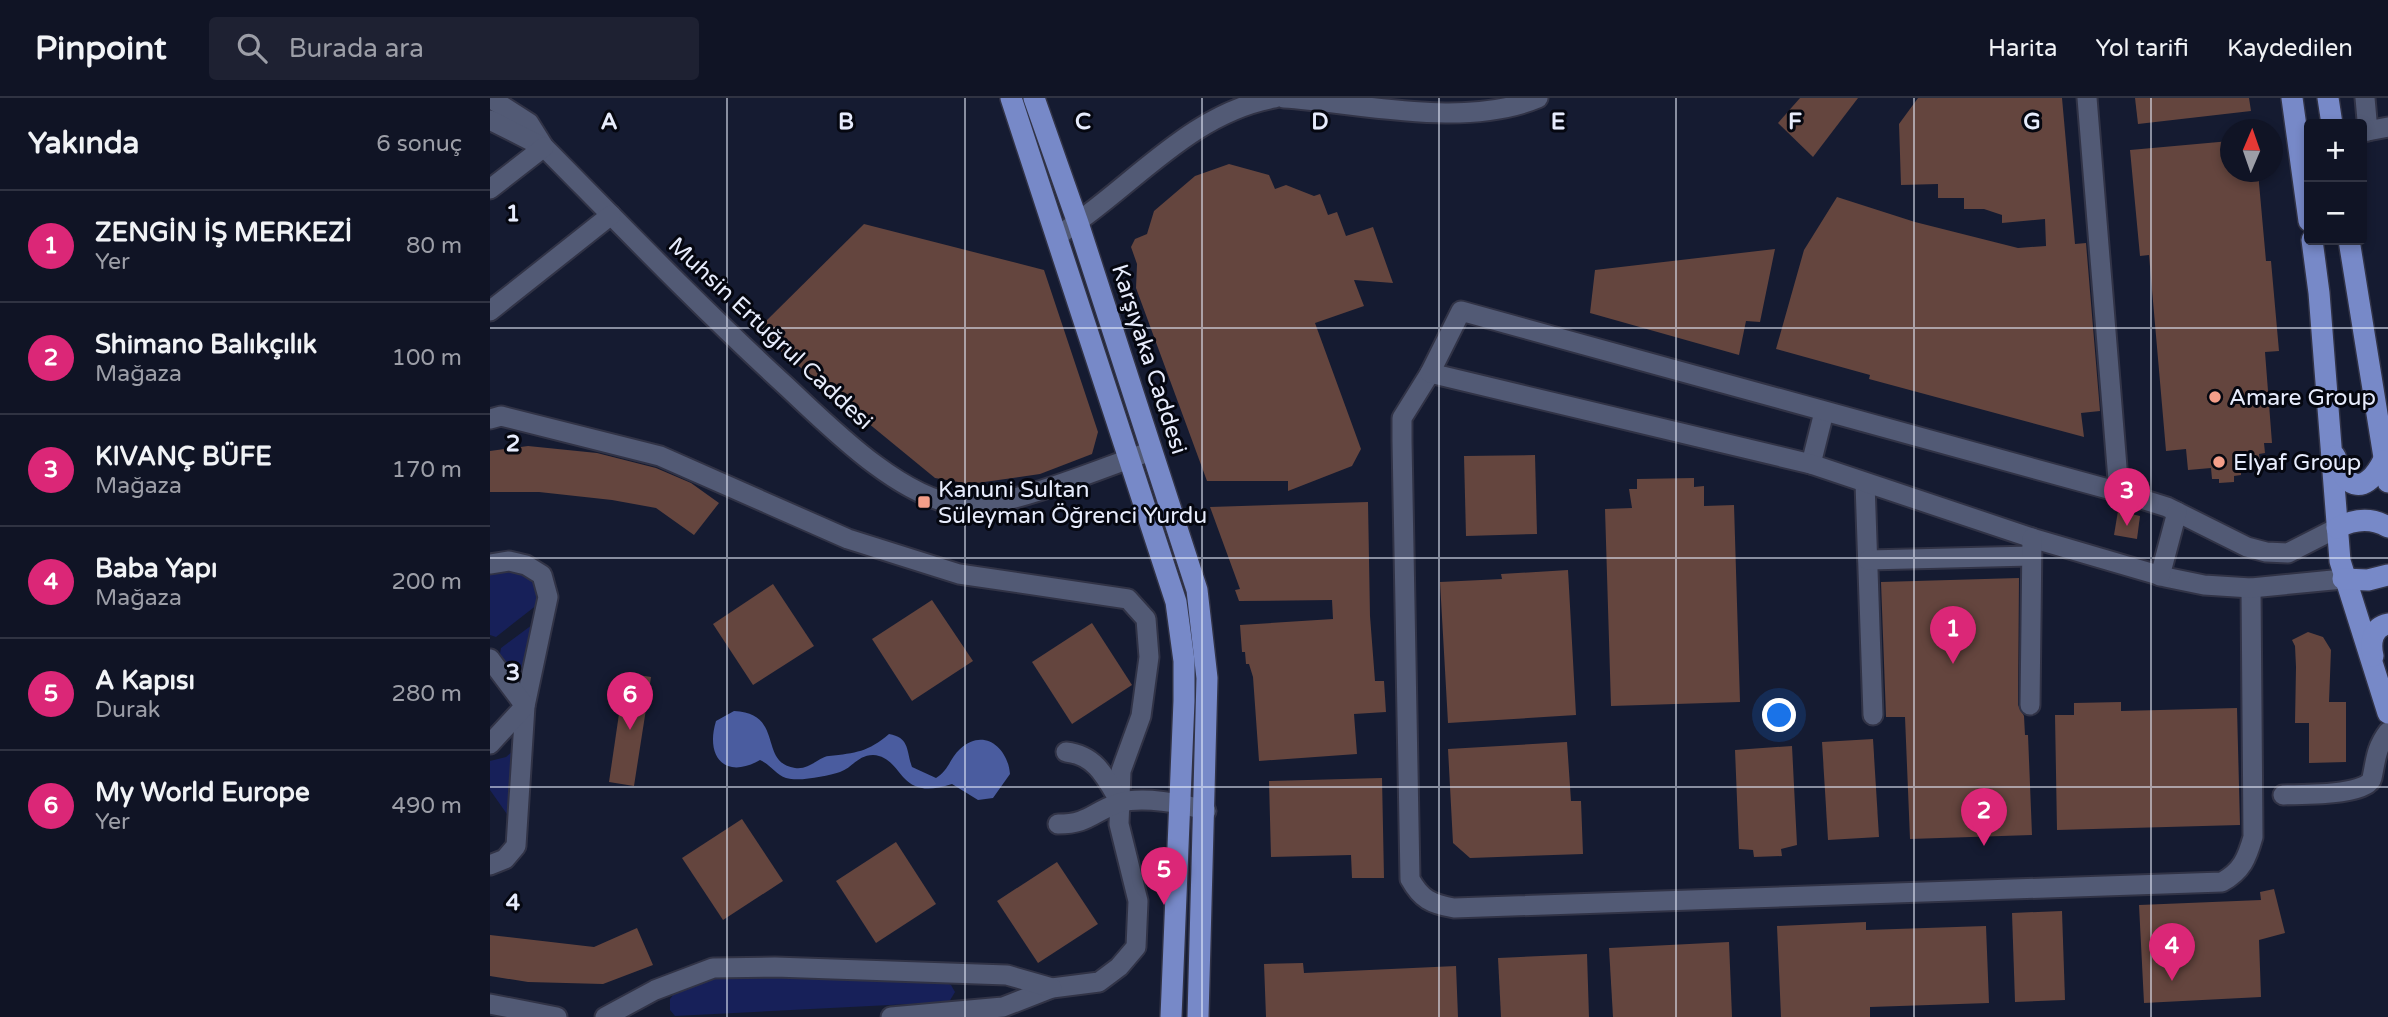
<!DOCTYPE html>
<html lang="tr">
<meta charset="utf-8">
<style>
body{margin:0;font-family:"Varela Round",sans-serif;background:#1e2132;color:#f1f3f6}
.controls{position:absolute;right:21px;top:21px;display:grid;overflow:hidden;border-radius:7px;box-shadow:0 4px 10px #0003}
.controls button{width:63px;height:63px;display:grid;place-items:center;padding:0;border:0;border-bottom:2px solid #303342;background:#101425;color:#f1f3f6;font:35px sans-serif}
.compass{position:absolute;left:1730px;top:21px;width:63px;height:63px;border-radius:50%;background:#101425;box-shadow:0 4px 10px #0003;rotate:2deg}
.you{position:absolute;left:1290px;top:618px;width:24px;height:24px;margin:-18px;border:5px solid #fff;border-radius:50%;background:#1a73e8;box-shadow:0 0 0 10px #1a73e833}
.badge{display:grid;place-items:center;width:46px;height:46px;border-radius:50%;background:#db2777;color:#fff;font-size:23px;font-weight:700}
.pin{position:absolute;translate:-50% -58px;filter:drop-shadow(0 2px 4px #0008)}
.pin::after{content:'';position:absolute;top:37px;width:24px;height:21px;background:inherit;clip-path:polygon(0 0,100% 0,50% 100%)}
.list{margin:0;padding:0;list-style:none}
h2{display:flex;justify-content:space-between;align-items:center;height:91px;margin:0;padding:0 28px;font-size:30px}
h2 small{font-size:23px;font-weight:400;color:#9c9ea7}
.list li{display:grid;grid-template-columns:46px 1fr auto;gap:21px;align-items:center;box-sizing:border-box;height:112px;padding:0 28px;border-top:2px solid #303342}
.list b{display:block;font-size:26px;white-space:nowrap}
.list p{margin:0;font-size:23px;white-space:nowrap;color:#9c9ea7}
.list em{font-size:23px;font-style:normal;color:#9c9ea7}
.icon{flex:none;width:38px;height:38px;fill:none;stroke:currentColor;stroke-width:2;stroke-linecap:round;stroke-linejoin:round}
.map{position:relative;flex:none;width:1898px;height:919px;overflow:hidden}
header{display:flex;align-items:center;gap:42px;box-sizing:border-box;height:98px;padding:0 35px;background:#101425;border-bottom:2px solid #303342}
header strong{font-size:33px}
nav{display:flex;gap:38px;margin-inline-start:auto;font-size:24px}
.search{width:490px;height:63px;background:#1e2132;display:flex;align-items:center;gap:18px;box-sizing:border-box;padding:0 24px;border-radius:7px;color:#9c9ea7;font-size:26px}
main{display:flex}
aside{flex:1;background:#101425}
.map>svg:first-child{display:block}
.green{fill:#172059}
.water{fill:#4a5c9f}
.building{fill:#64453e}
.lines{fill:none;stroke-linecap:round;stroke-linejoin:round}
.minor-casing{stroke:#313346;stroke-width:23}
.major-casing{stroke:#313346;stroke-width:24}
.minor{stroke:#525a75;stroke-width:19}
.major{stroke:#7789c8;stroke-width:21}
.grid{fill:none;stroke:#e7ecfc;stroke-width:2;stroke-opacity:0.55}
.poi-dot{fill:#f49e89;stroke:#050710;stroke-width:2.5}
.labels{text-anchor:middle;stroke-width:6;stroke-linejoin:round;paint-order:stroke}
.street-label{font-size:23px;fill:#e7ecfc;stroke:#050710}
.poi-label{font-size:23px;fill:#e7ecfc;stroke:#050710;text-anchor:start}
.grid-label{font-size:23px;text-anchor:middle;font-weight:bold;fill:#e7ecfc;stroke:#050710;stroke-width:6;stroke-linejoin:round;paint-order:stroke}
</style>
<header>
<strong>Pinpoint</strong>
<div class="search"><svg class="icon" aria-label="search" viewBox="0 0 24 24"><circle cx="10" cy="10" r="6"/><path d="M15 15l6 6"/></svg>Burada ara</div>
<nav><a>Harita</a><a>Yol tarifi</a><a>Kaydedilen</a></nav>
</header>
<main>
<aside>
<h2>Yakında<small>6 sonuç</small></h2>
<ul class="list">
<li><span class="badge">1</span><div><b>ZENGİN İŞ MERKEZİ</b><p>Yer</p></div><em>80 m</em></li>
<li><span class="badge">2</span><div><b>Shimano Balıkçılık</b><p>Mağaza</p></div><em>100 m</em></li>
<li><span class="badge">3</span><div><b>KIVANÇ BÜFE</b><p>Mağaza</p></div><em>170 m</em></li>
<li><span class="badge">4</span><div><b>Baba Yapı</b><p>Mağaza</p></div><em>200 m</em></li>
<li><span class="badge">5</span><div><b>A Kapısı</b><p>Durak</p></div><em>280 m</em></li>
<li><span class="badge">6</span><div><b>My World Europe</b><p>Yer</p></div><em>490 m</em></li>
</ul>
</aside>
<div class="map">
<svg width="1898" height="919" viewBox="0 0 1898 919">
<rect width="100%" height="100%" fill="#151b31"/>
<g class="green">
<path d="M23 471C41 478 48 485 52 503L6 539 0 537V475Z"/>
<polygon points="46,524 32,587 30,581 9,561 11,550"/>
<polygon points="24,652 19,719 0,692 0,663 16,659"/>
<polygon points="255,876 454,884 461,887 465,894 459,904 185,918 180,912 180,901 183,897 225,880"/>
</g>
<path class="water" d="M244 613C295 615 268 665 305 670 320 672 328 659 339 658 366 655 378 654 399 636 420 640 416 652 422 669L446 680C459 672 460 660 470 651 494 629 518 650 520 676L503 700 488 702 462 686C406 705 415 659 383 657 368 657 362 670 350 674 337 678 309 684 296 680 286 677 280 666 270 662 235 682 215 659 226 623Z"/>
<g class="building">
<polygon points="1310,0 1368,0 1323,59 1288,25"/>
<polygon points="1428,0 1572,0 1585,146 1596,145 1610,313 1591,315 1594,339 1379,281 1380,277 1286,251 1314,152 1347,99 1425,124 1528,150 1556,148 1555,121 1512,125 1512,117 1494,111 1474,111 1474,100 1448,100 1448,86 1411,87 1409,26"/>
<polygon points="1645,0 1759,0 1761,13 1648,26"/>
<polygon points="1740,43 1740,74 1768,74 1776,163 1781,163 1789,253 1775,254 1782,345 1774,345 1775,355 1769,356 1770,363 1751,365 1751,377 1744,378 1744,384 1729,385 1729,381 1722,381 1721,370 1698,372 1696,351 1676,353 1659,157 1650,158 1640,52"/>
<polygon points="739,66 779,77 785,91 796,87 824,98 830,96 838,117 847,114 856,138 883,129 903,185 864,182 874,208 825,225 871,351 862,368 798,393 798,383 717,383 646,190 647,166 641,149 645,141 657,136 664,113 705,78"/>
<polygon points="374,126 554,172 608,334 602,356 550,376 480,386 445,380 266,233"/>
<polygon points="1285,151 1270,224 1256,223 1249,257 1100,215 1105,172"/>
<polygon points="38,348 107,355 166,370 201,385 229,405 204,437 166,410 122,402 49,394 0,394 0,353"/>
<polygon points="1045,357 1047,436 976,438 974,358"/>
<polygon points="1204,380 1204,389 1214,388 1214,408 1244,407 1250,604 1121,608 1115,411 1142,410 1139,391 1147,391 1147,381"/>
<polygon points="878,404 880,518 885,583 894,583 896,614 864,616 867,656 769,663 763,579 759,566 756,566 755,554 752,554 750,527 843,521 842,502 749,503 745,492 750,491 720,409"/>
<polygon points="1628,413 1650,418 1647,441 1624,437"/>
<polygon points="1078,472 1086,617 958,625 950,484 1012,481 1011,476"/>
<polygon points="1529,480 1528,607 1534,618 1535,637 1538,637 1542,737 1420,741 1415,619 1396,619 1391,484"/>
<polygon points="283,486 324,548 263,587 223,526"/>
<polygon points="442,502 483,563 422,603 382,541"/>
<polygon points="602,525 642,587 582,626 542,564"/>
<polygon points="1818,534 1833,539 1841,552 1839,604 1856,604 1856,664 1819,665 1819,625 1805,625 1806,569 1805,548 1802,542"/>
<polygon points="135,575 161,579 144,688 119,684"/>
<polygon points="1631,604 1631,613 1747,610 1750,727 1567,732 1565,617 1584,617 1584,605"/>
<polygon points="1383,641 1389,739 1338,742 1332,644"/>
<polygon points="1077,644 1081,703 1091,703 1093,756 980,760 963,745 958,651"/>
<polygon points="1302,648 1307,747 1291,751 1292,758 1264,759 1263,752 1249,751 1245,652"/>
<polygon points="892,680 894,780 862,780 861,757 781,759 779,683"/>
<polygon points="252,721 293,783 233,822 192,760"/>
<polygon points="406,744 446,806 386,845 346,783"/>
<polygon points="567,764 608,826 548,865 507,803"/>
<polygon points="1784,791 1795,835 1769,842 1771,899 1654,905 1649,807 1771,802 1770,794"/>
<polygon points="1572,813 1575,902 1525,904 1522,815"/>
<polygon points="1376,824 1376,832 1496,828 1499,905 1380,909 1380,919 1291,919 1287,828"/>
<polygon points="147,830 163,867 113,886 38,884 0,878 0,837 104,849"/>
<polygon points="1239,844 1242,919 1123,919 1119,850"/>
<polygon points="1097,856 1099,919 1011,919 1008,860"/>
<polygon points="813,865 814,875 966,868 968,919 776,919 774,866"/>
</g>
<g class="lines">
<defs>
<g id="minor">
<path d="M0 0 39 25 54 49C134 130 212 211 296 288 339 328 408 399 469 407 514 413 615 368 662 353"/>
<path d="M794 0C871 5 974 31 1048 0"/>
<polyline points="1597,0 1629,394"/>
<polyline points="1875,0 1878,33"/>
<polyline points="0,22 53,49"/>
<polyline points="1872,34 1898,29"/>
<polyline points="0,91 54,49"/>
<path d="M567 138C639 93 698 15 785 0"/>
<polyline points="0,213 121,117"/>
<path d="M940 275 912 320V343L920 781C931 801 941 806 964 810L1732 784C1752 773 1757 760 1763 739L1761 490"/>
<polyline points="0,321 11,318 170,358 358,441 469,476 638,501 656,521 659,559 651,618 631,673 629,726 648,803 646,849 629,869 609,884 562,890 513,909 401,919"/>
<polyline points="1321,366 1334,314"/>
<polyline points="1375,385 1383,617"/>
<polyline points="1847,430 1798,455 1776,454 1757,449 1677,409 1629,394 971,213 940,275 1321,366 1542,440 1675,479 1714,487 1761,490 1853,481"/>
<polyline points="1378,462 1541,458"/>
<polyline points="0,466 19,463 36,467 52,477 58,499 35,608 26,748 15,761 0,767"/>
<polyline points="1670,478 1687,414"/>
<polyline points="0,561 35,608 0,646"/>
<polyline points="1540,607 1542,440"/>
<path d="M576 654C606 657 616 680 630 704"/>
<path d="M1793 697C1809 696 1878 698 1882 680 1886 661 1886 650 1898 634"/>
<path d="M568 726C599 726 602 714 629 705 651 698 694 705 716 713"/>
<polyline points="0,906 67,919"/>
<polyline points="115,919 165,892 223,870 285,869 517,877 562,890"/>
</g>
<g id="major">
<polyline points="521,0 686,504 694,563 694,603 681,919"/>
<polyline points="544,0 588,125 707,492 717,580 708,919"/>
<polyline points="1802,0 1819,123"/>
<polyline points="1838,0 1842,26"/>
<polyline points="1822,142 1829,195 1850,463 1898,615"/>
<polyline points="1859,142 1898,384"/>
<path d="M1845 358C1856 394 1876 396 1893 363"/>
<path d="M1847 430C1864 421 1881 419 1898 429"/>
<polyline points="1853,481 1878,482 1898,477"/>
<path d="M1883 558C1880 545 1882 529 1898 526"/>
</g>
</defs>
<use href="#minor" class="minor-casing"/>
<use href="#major" class="major-casing"/>
<use href="#minor" class="minor"/>
<use href="#major" class="major"/>
</g>
<path class="grid" d="M237 0V919M475 0V919M712 0V919M949 0V919M1186 0V919M1424 0V919M1661 0V919M0 230H1898M0 460H1898M0 689H1898"/>
<g class="poi-dot">
<circle cx="1725" cy="299" r="7"/>
<circle cx="1729" cy="364" r="7"/>
<rect x="427" y="397" width="14" height="14" rx="3.5"/>
</g>
<g class="labels">
<g class="street-label">
<text transform="translate(281 235) rotate(43)" y="8">Muhsin Ertuğrul Caddesi</text>
<text transform="translate(660 261) rotate(72)" y="8">Karşıyaka Caddesi</text>
</g>
<g class="poi-label">
<text x="1739" y="307">Amare Group</text>
<text x="1743" y="372">Elyaf Group</text>
<text x="448" y="399">Kanuni Sultan<tspan x="448" dy="26">Süleyman Öğrenci Yurdu</tspan></text>
</g>
</g>
<g class="grid-label">
<text x="119" y="31">A</text>
<text x="356" y="31">B</text>
<text x="593" y="31">C</text>
<text x="830" y="31">D</text>
<text x="1068" y="31">E</text>
<text x="1305" y="31">F</text>
<text x="1542" y="31">G</text>
<text x="23" y="123">1</text>
<text x="23" y="353">2</text>
<text x="23" y="582">3</text>
<text x="23" y="812">4</text>
</g>
</svg>
<div class="controls">
<button>+</button>
<button>−</button>
</div>
<svg class="compass" viewBox="-18 -18 36 36"><path d="M0-13l5 13h-10z" fill="#e53935"/><path d="M0 13l5-13h-10z" fill="#9c9ea7"/></svg>
<div class="you"></div>
<div class="pin badge" style="left:1463px;top:566px">1</div>
<div class="pin badge" style="left:1494px;top:748px">2</div>
<div class="pin badge" style="left:1637px;top:428px">3</div>
<div class="pin badge" style="left:1682px;top:883px">4</div>
<div class="pin badge" style="left:674px;top:807px">5</div>
<div class="pin badge" style="left:140px;top:632px">6</div>
</div>
</main>
